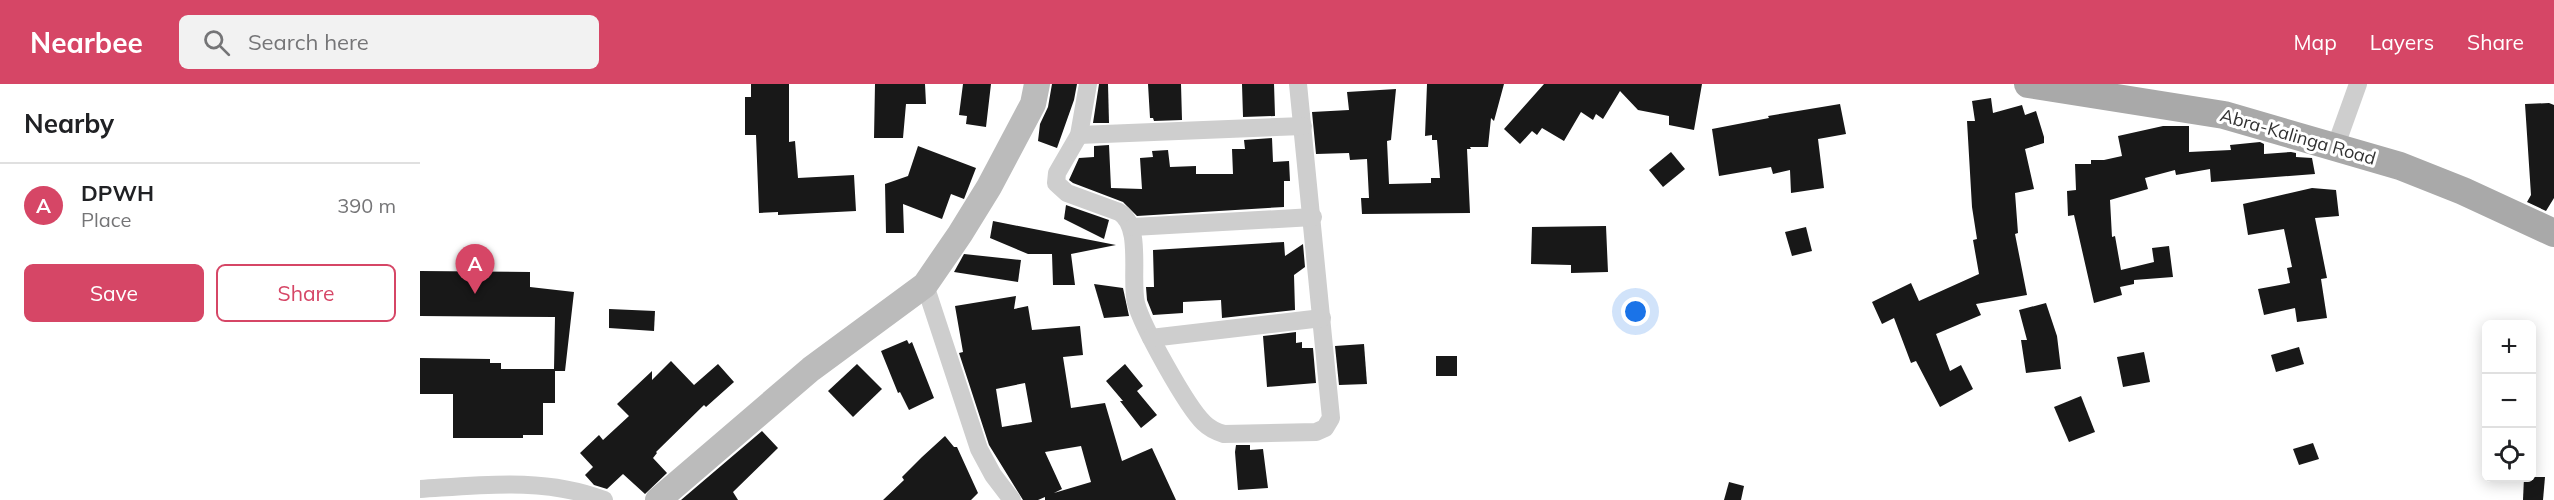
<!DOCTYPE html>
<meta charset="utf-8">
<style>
body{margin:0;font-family:Mulish,sans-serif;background:#f2f2f2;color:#202124}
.controls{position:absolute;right:18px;bottom:18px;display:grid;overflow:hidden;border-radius:9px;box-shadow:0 3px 15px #0003}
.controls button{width:54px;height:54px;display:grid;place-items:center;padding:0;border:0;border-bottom:2px solid #e0e0e0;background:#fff;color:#202124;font:30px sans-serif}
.you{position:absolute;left:1216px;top:228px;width:21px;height:21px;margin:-15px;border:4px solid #fff;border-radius:50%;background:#1a73e8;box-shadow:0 0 0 9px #1a73e833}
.badge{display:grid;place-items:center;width:39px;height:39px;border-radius:50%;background:#d64666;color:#fff;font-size:20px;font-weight:700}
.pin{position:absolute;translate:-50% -50px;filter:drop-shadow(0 2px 3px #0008)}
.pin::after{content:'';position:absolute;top:32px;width:21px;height:18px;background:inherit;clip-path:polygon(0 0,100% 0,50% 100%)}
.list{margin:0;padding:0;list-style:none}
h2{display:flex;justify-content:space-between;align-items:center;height:78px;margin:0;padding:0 24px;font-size:26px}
h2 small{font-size:20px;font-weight:400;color:#757577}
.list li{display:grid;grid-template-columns:39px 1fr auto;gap:18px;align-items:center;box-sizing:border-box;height:84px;padding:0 24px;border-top:2px solid #e0e0e0}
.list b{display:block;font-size:22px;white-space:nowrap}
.list p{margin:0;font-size:20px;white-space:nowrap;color:#757577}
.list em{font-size:20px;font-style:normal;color:#757577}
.actions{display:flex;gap:12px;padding:18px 24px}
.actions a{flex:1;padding:14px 0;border:2px solid #d64666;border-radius:9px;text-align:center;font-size:21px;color:#d64666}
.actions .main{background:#d64666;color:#fff}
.icon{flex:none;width:33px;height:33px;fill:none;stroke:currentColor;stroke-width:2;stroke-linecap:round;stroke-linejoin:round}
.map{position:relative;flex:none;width:2134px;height:416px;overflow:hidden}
header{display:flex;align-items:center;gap:36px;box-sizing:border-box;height:84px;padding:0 30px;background:#d64666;color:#fff}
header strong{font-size:28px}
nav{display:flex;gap:33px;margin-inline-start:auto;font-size:21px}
.search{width:420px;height:54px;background:#f2f2f2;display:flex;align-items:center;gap:15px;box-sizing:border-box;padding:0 21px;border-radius:9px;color:#757577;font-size:22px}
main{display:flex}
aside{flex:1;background:#fff}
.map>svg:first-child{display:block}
.building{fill:#181818;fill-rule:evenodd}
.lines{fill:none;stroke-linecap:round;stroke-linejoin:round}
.street{stroke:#cecece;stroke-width:18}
.secondary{stroke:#bbb;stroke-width:26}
.primary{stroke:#a9a9a9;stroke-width:28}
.labels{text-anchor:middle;stroke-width:6;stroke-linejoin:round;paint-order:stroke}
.street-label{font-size:18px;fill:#313131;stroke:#fff}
</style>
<header>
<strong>Nearbee</strong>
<div class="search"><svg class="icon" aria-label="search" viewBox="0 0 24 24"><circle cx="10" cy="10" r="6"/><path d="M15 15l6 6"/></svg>Search here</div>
<nav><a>Map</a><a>Layers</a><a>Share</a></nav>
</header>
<main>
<aside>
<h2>Nearby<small></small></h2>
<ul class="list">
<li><span class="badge">A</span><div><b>DPWH</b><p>Place</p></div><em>390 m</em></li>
</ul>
<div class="actions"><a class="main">Save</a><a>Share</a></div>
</aside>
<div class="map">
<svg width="2134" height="416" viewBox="0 0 2134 416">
<rect width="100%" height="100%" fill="#fff"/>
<g class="building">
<polygon points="331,0 369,0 369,58 375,57 378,94 434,91 436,127 358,131 358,128 339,129 336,51 325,51 325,13 331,13"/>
<polygon points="455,0 505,0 506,20 486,20 483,54 454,54"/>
<polygon points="543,0 571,0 566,43 546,40 547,32 539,31"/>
<polygon points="632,0 657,0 654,16 637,64 618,57 620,40 628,23"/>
<polygon points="679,0 688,0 689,39 673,39"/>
<polygon points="728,0 761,0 762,36 734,37 733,34 730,34"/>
<polygon points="822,0 854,0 855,32 823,33"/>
<polygon points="1007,0 1084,0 1074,37 1071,34 1068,63 1050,63 1051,65 1047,65 1050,129 942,130 941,114 949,114 947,75 930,76 929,69 896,70 892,28 929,26 927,8 976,5 971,56 967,57 969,100 1011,99 1011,94 1020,94 1017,56 1012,56 1012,51 1005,52"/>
<polygon points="1124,0 1282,0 1274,46 1249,41 1249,32 1218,26 1200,7 1183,35 1176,30 1173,36 1161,28 1144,57 1122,44 1117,51 1112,47 1100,60 1084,45"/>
<polygon points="1571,14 1573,29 1602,21 1605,31 1616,27 1624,53 1624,59 1605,65 1614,105 1595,109 1598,149 1595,150 1607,211 1556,220 1561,231 1516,250 1530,287 1541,281 1553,305 1520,323 1496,277 1491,279 1474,234 1462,240 1452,218 1491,199 1499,217 1559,190 1553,156 1557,155 1552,123 1547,37 1555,37 1552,17"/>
<polygon points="2129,19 2134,21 2134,114 2126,127 2107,118 2111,111 2105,20"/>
<polygon points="1420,20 1426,50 1398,55 1404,104 1371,109 1370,86 1353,90 1351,83 1299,92 1292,45 1349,34 1348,32"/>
<polygon points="1743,42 1769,42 1769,68 1811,66 1810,61 1840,58 1844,60 1844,70 1871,68 1876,69 1876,73 1892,74 1895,90 1791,98 1790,85 1756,91 1755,86 1725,94 1728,105 1690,116 1692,153 1695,152 1701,186 1734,178 1732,164 1749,162 1753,193 1714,196 1714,200 1700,203 1702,211 1674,219 1654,131 1648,132 1647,107 1656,106 1655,80 1671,80 1671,76 1684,76 1702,72 1698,52"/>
<polygon points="852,54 853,78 869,77 870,97 864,97 864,123 717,132 703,118 653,99 649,96 659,74 674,73 674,62 689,61 691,104 722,105 720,74 733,73 732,67 748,66 750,83 776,82 776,90 813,90 812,65 825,65 824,56"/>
<polygon points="498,62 556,84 544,115 531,110 522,135 483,120 484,149 466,149 465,100 488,92"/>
<polygon points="1251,68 1265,85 1243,103 1229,86"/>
<polygon points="1892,104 1916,106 1919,132 1895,134 1907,194 1901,195 1907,234 1877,238 1875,224 1844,231 1838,205 1870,199 1867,184 1872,183 1864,145 1828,151 1823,120"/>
<polygon points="646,121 689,136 684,155 644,135"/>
<polygon points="573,137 696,161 651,170 655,201 633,201 632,170 608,170 570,154"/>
<polygon points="1186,142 1188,188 1151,189 1151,181 1111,180 1112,143"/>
<polygon points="1386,143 1392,167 1372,172 1365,148"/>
<polygon points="864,158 865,172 883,160 885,183 874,191 875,226 802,234 801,216 763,218 763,229 733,231 727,216 726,203 734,203 733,166"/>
<polygon points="544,170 601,176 598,198 534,188"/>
<polygon points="0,187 110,188 110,203 154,208 145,287 135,287 135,319 123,319 123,351 103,351 103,354 33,354 33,310 0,310 0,274 70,275 70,279 81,279 81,285 134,285 135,233 0,232"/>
<polygon points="674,200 703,204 709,232 684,234"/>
<path d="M596 212 594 225 608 222 612 246 660 242 663 271 643 273 651 324 685 319 702 377 732 364 756 416H625V413L618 416H603L569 361 539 269 543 268 535 222ZM605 299 612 338 582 343 576 305ZM661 362 671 398 634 409 642 405 625 368Z"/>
<polygon points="1626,219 1637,252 1641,285 1606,289 1601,256 1607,256 1599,226"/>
<polygon points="189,225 235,227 234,247 189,244"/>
<polygon points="876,248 876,259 882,258 882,264 893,264 896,299 847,303 843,252"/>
<polygon points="487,256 489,260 492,258 514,314 489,326 480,308 478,309 461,267"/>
<polygon points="944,260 947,300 919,301 915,262"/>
<polygon points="1879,263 1884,280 1856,288 1851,271"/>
<polygon points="1724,268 1730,298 1703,303 1697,273"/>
<rect x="1016" y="272" width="21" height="20"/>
<polygon points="251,277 274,301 298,280 314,298 286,323 284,321 236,368 237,369 233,374 247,389 225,410 203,390 187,405 174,401 165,391 173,383 160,369 179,351 183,356 209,332 197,320 232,287 232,296"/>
<polygon points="437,280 462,305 433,333 408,307"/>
<polygon points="705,280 723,302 717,307 737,331 721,344 700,317 703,317 686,297"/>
<polygon points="1661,312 1675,348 1649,358 1634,323"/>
<polygon points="342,347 358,364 313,408 318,416 261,416"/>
<polygon points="525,352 534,363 537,363 558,409 551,416 463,416 484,396 482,393 502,373"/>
<polygon points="1893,359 1899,375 1879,381 1873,365"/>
<polygon points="816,361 830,361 830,366 843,365 848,404 818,406 815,368"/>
<polygon points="2104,393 2125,393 2123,416 2103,416"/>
<polygon points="1309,398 1324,402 1321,416 1304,416"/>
</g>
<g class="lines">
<g class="street">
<path d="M668 0 659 51 637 89 636 99 647 109 699 128C723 142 710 194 716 219 722 242 767 323 784 339 790 345 797 348 804 350L896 348 905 344 911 334 878 0"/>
<polyline points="659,51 883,42"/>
<polyline points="1915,64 1938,0"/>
<polyline points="713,143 893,133"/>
<polyline points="505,201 559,365 573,391 592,416"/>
<polyline points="731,254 902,234"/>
<path d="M0 405C62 401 125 393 184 416"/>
</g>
<polyline class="secondary" points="238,416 391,285 505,201 540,150 569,103 613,20 617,0"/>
<polyline class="primary" points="1608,0 1804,31 1980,82 2043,107 2134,149"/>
</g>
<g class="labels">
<g class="street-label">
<text transform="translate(1878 53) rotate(16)" y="6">Abra-Kalinga Road</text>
</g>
</g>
</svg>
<div class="controls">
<button>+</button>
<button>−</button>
<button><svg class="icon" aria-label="locate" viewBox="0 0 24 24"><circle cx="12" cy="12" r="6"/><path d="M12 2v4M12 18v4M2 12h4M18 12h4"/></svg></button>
</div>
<div class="you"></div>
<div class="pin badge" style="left:55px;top:210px">A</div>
</div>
</main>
